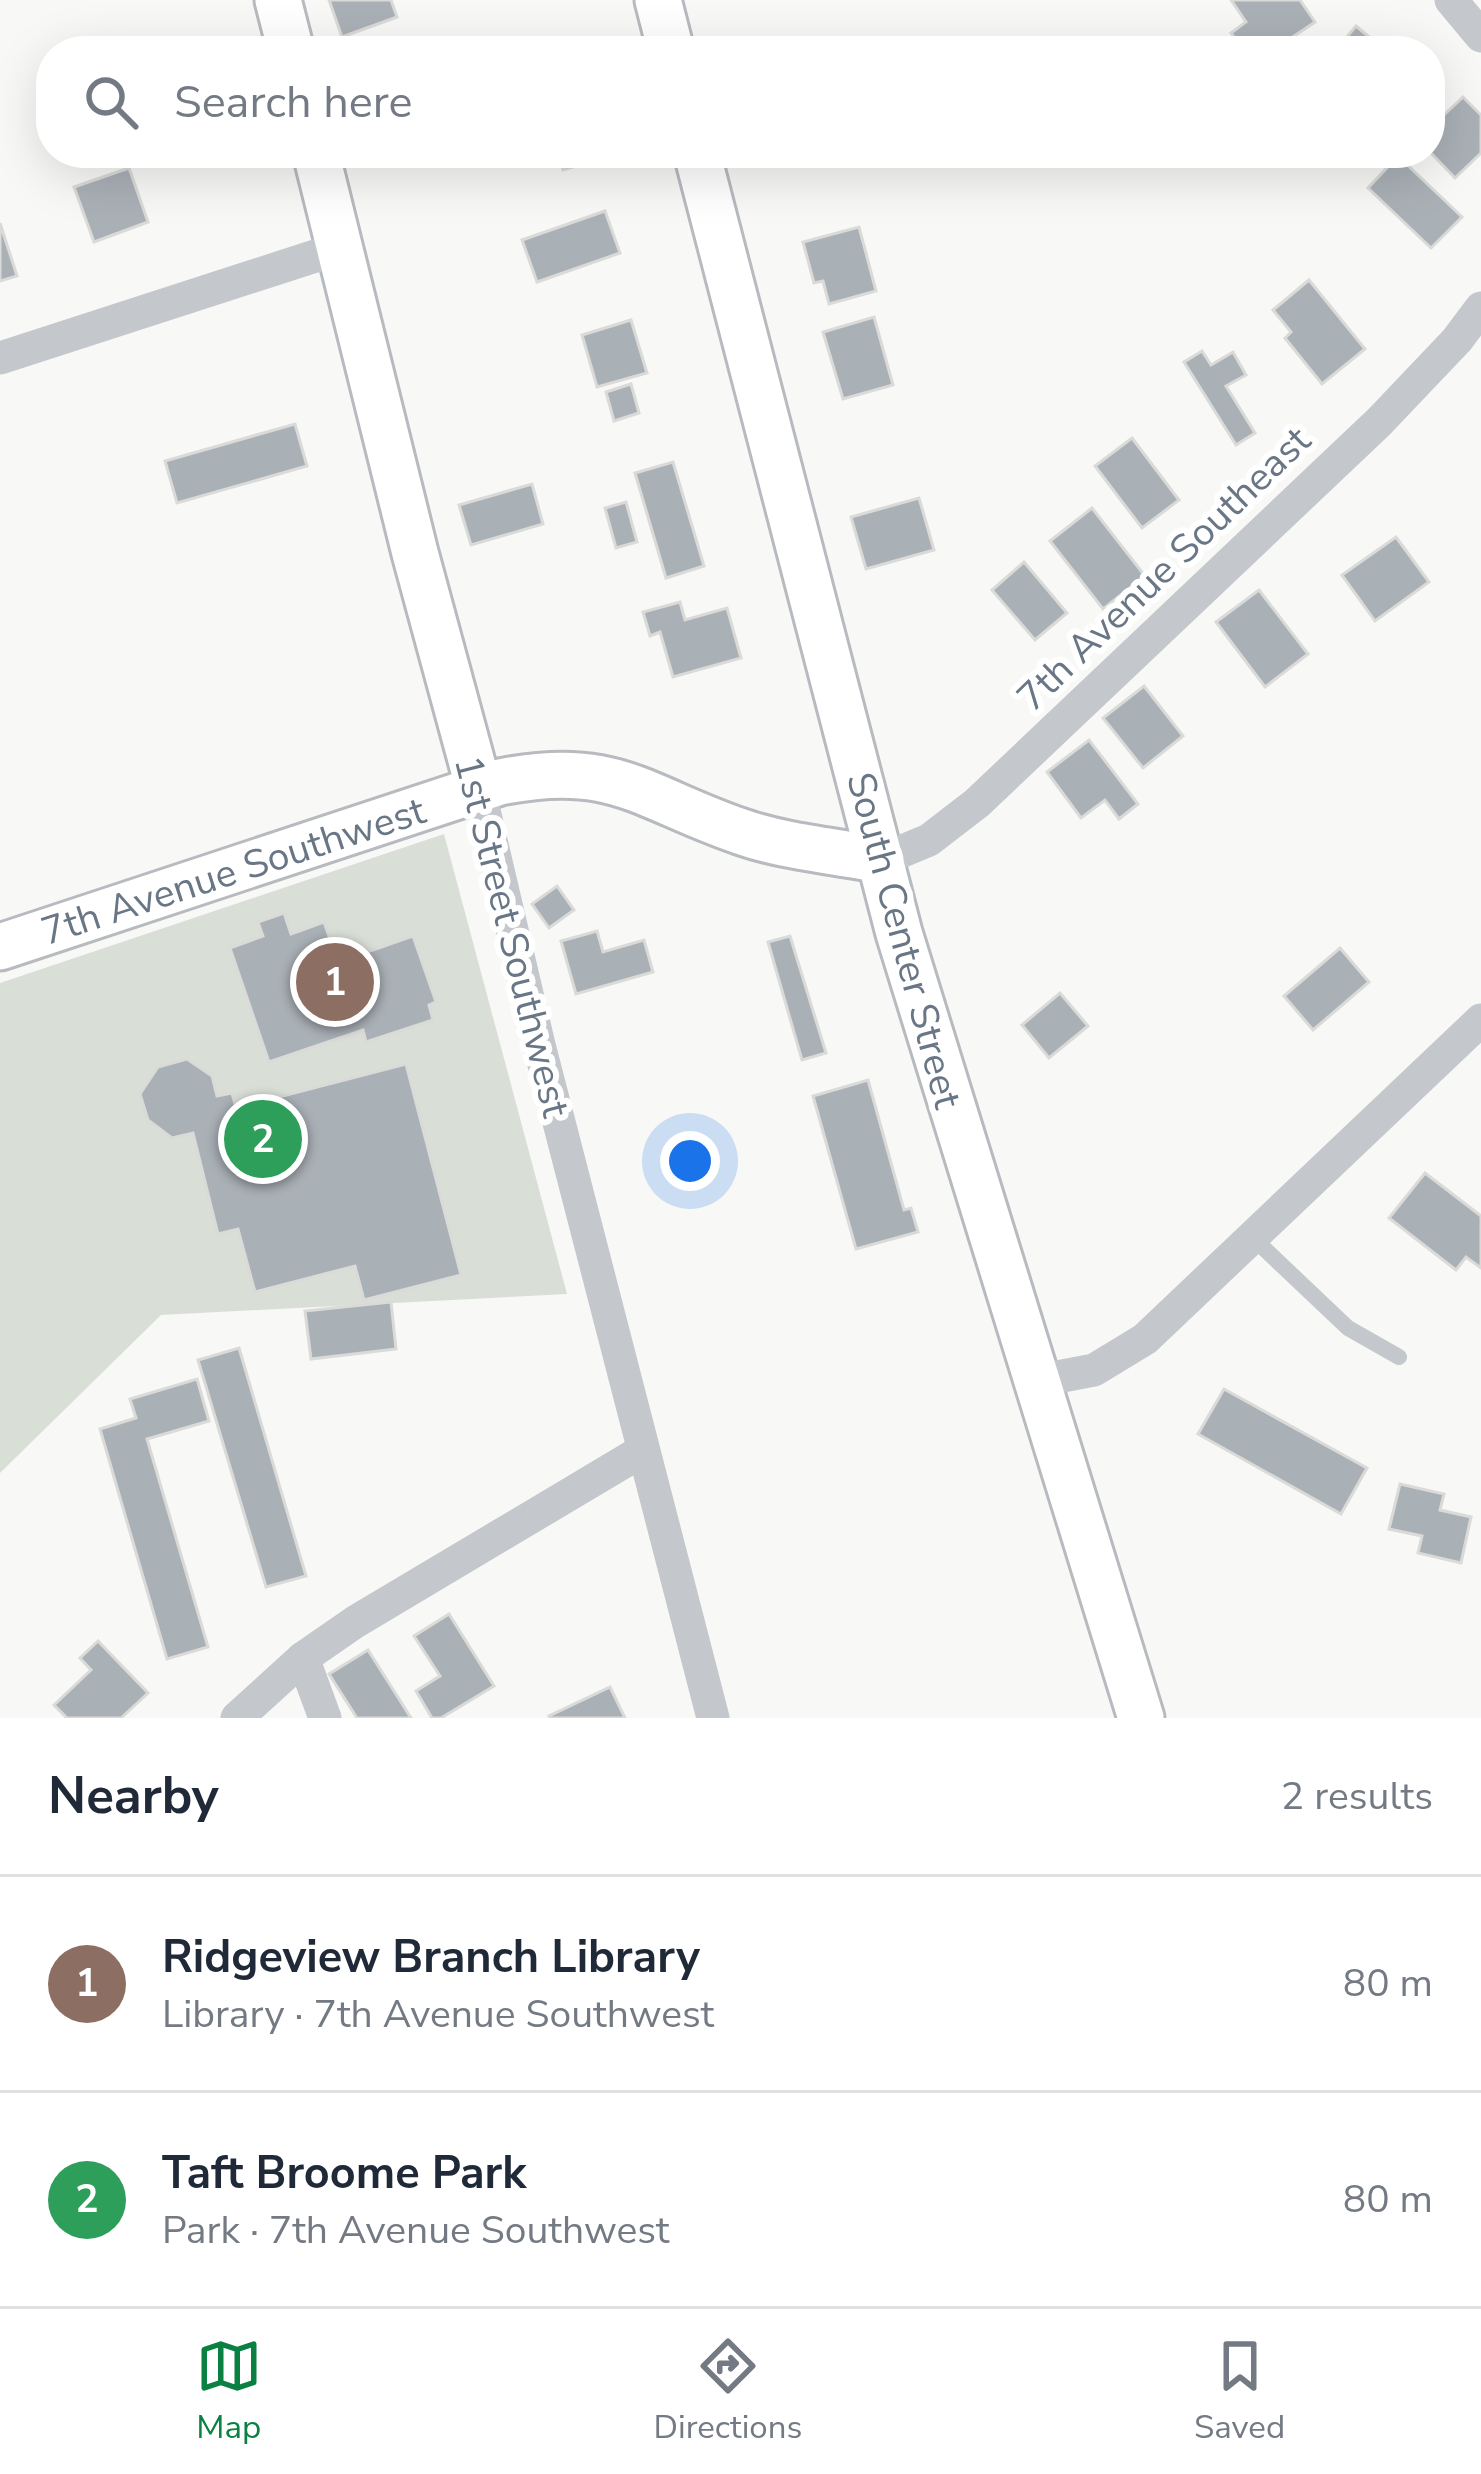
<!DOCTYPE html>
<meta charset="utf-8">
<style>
body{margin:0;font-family:"Nunito Sans",sans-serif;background:#f6f6f7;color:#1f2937}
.you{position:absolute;left:690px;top:1161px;width:42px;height:42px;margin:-30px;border:9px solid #fff;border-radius:50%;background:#1a73e8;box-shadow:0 0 0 18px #1a73e833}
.badge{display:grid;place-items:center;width:78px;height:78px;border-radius:50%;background:#0b8043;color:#fff;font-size:39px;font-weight:700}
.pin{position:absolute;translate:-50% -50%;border:6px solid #fff;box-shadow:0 3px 12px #0006}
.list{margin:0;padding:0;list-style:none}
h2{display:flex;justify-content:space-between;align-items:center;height:156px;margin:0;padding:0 48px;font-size:51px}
h2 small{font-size:39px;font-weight:400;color:#747a83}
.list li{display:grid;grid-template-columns:78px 1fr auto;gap:36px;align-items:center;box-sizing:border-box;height:216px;padding:0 48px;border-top:3px solid #e0e1e3}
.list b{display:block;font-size:45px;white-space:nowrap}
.list p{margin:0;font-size:39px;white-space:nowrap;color:#747a83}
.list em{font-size:39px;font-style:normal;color:#747a83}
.icon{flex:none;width:66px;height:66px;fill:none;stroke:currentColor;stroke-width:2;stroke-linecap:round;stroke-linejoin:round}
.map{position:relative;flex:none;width:1481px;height:1718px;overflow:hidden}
.search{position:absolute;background:#fff;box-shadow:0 12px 48px #0002;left:36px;right:36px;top:36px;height:132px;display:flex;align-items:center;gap:30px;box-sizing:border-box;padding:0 42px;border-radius:48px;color:#747a83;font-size:45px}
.sheet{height:588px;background:#fff}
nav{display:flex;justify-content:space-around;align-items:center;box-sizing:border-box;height:168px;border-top:3px solid #e0e1e3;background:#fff;font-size:33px;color:#747a83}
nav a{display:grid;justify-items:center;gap:6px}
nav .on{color:#0b8043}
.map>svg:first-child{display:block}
.green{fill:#d9dfd7}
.building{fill:#a9b0b6;stroke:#dadad8;stroke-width:3}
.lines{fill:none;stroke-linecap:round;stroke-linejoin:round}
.secondary-casing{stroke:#b7bbbf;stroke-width:51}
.lane{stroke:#c4c7cb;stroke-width:16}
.street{stroke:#c4c7cb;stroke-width:33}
.secondary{stroke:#fff;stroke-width:45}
.labels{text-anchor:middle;stroke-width:12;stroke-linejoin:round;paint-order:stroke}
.street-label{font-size:39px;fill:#697685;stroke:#fff}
</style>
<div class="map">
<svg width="1481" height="1718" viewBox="0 0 1481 1718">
<rect width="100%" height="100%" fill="#f8f8f6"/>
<polygon class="green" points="444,834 567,1294 161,1315 0,1473 0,983"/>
<g class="building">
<polygon points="329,0 391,0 397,17 342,37"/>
<polygon points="1231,0 1300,0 1315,22 1272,51 1244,51 1231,33 1246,22"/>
<polygon points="1356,26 1386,51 1335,51"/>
<polygon points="1463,97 1481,115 1481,153 1455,178 1430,152 1430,128"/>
<polygon points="558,153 618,153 618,154 563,170"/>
<polygon points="1398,156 1462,217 1431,248 1368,188"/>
<polygon points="129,168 148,222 94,242 74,187"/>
<polygon points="605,211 620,253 537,282 522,240"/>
<polygon points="0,223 17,276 0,281"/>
<polygon points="859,227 876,291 829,304 823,281 814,283 803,242"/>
<polygon points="1309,280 1365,349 1322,384 1285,338 1291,332 1273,310"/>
<polygon points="874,317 893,385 843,399 823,332"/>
<polygon points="631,320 647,373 597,387 582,335"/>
<polygon points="1202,351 1211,365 1233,352 1246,375 1226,386 1255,433 1236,445 1184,362"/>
<polygon points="631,384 639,413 614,421 606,392"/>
<polygon points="295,424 307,466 177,503 165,461"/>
<polygon points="1132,438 1179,500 1142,528 1095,466"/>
<polygon points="673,462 704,566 666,578 635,473"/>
<polygon points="532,484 543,524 471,545 459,505"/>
<polygon points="919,498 934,550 866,569 851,517"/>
<polygon points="626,502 637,542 616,548 605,508"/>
<polygon points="1092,508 1145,576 1103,609 1050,541"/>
<polygon points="1396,537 1429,582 1375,621 1342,575"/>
<polygon points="1024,562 1067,613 1035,640 992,590"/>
<polygon points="1259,590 1308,654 1265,687 1216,622"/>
<polygon points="680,602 685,620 727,608 741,658 673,677 660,632 650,636 643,612"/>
<polygon points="1144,686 1183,736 1143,768 1103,718"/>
<polygon points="1089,740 1138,804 1119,819 1105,800 1081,818 1047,772"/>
<polygon points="557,886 574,910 549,928 532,904"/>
<polygon points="284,913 291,934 324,922 338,962 413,936 436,1002 429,1005 433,1020 366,1042 363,1030 269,1062 230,948 263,936 258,922"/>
<polygon points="597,931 603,952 644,940 653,972 576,994 561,941"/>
<polygon points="790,936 826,1053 802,1060 768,942"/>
<polygon points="1340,948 1369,982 1313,1030 1284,996"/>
<polygon points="1060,993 1088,1026 1049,1058 1022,1025"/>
<polygon points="187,1059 212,1076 217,1096 232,1093 236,1108 406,1064 461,1275 364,1300 355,1266 255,1292 238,1229 218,1234 193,1133 172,1138 148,1120 140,1094 158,1067"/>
<polygon points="868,1080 904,1210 911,1208 918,1232 856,1249 813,1096"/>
<polygon points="1425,1173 1481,1216 1481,1268 1466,1257 1456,1270 1389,1218"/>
<polygon points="391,1302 396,1349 311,1359 305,1311"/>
<polygon points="239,1348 306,1576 266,1587 198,1360"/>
<polygon points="197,1379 209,1421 147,1439 208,1647 167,1659 100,1429 136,1418 130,1399"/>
<polygon points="1224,1389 1367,1468 1341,1514 1198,1434"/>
<polygon points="1400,1484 1444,1494 1440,1510 1471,1517 1461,1563 1418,1553 1422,1536 1389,1529"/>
<polygon points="449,1614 494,1686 441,1718 432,1718 416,1691 440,1676 414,1636"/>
<polygon points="98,1641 148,1693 121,1718 67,1718 54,1705 91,1670 80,1658"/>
<polygon points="368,1650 411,1718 357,1718 329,1674"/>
<polygon points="610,1687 625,1718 550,1718 549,1716"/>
</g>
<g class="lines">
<defs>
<g id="secondary">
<polyline points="278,0 291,51"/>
<polyline points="658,0 671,51"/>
<polyline points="316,153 415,553 479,789"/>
<polyline points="697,153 899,933 1141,1718"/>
<path d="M0 947 500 782C615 759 642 798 742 832 785 847 836 851 881 860"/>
</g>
</defs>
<use href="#secondary" class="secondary-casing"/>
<polyline class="lane" points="1253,1238 1348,1328 1399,1357"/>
<g class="street">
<polyline points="1451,0 1481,36"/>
<polyline points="0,358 340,248"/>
<polyline points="479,789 539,1045 713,1718"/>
<polyline points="881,860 929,840 977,803 1379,422 1457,340 1481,308"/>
<polyline points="1036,1381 1094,1370 1145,1339 1481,1020"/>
<polyline points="303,1658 325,1718"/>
<polyline points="237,1718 303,1658 355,1622 642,1451"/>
</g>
<use href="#secondary" class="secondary"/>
</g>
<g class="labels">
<g class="street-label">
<text transform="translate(1163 568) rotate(-44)" y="14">7th Avenue Southeast</text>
<text transform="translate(233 870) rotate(-18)" y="14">7th Avenue Southwest</text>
<text transform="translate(513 936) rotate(76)" y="14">1st Street Southwest</text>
<text transform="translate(905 940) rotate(75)" y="14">South Center Street</text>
</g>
</g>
</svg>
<div class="you"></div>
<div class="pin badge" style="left:335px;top:982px;background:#8d6e63">1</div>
<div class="pin badge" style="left:263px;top:1139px;background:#2e9e5b">2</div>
<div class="search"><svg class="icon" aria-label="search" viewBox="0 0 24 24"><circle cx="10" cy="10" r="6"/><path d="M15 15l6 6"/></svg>Search here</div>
</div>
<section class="sheet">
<h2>Nearby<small>2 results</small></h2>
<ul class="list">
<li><span class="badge" style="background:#8d6e63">1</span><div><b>Ridgeview Branch Library</b><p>Library · 7th Avenue Southwest</p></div><em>80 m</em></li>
<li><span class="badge" style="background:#2e9e5b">2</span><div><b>Taft Broome Park</b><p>Park · 7th Avenue Southwest</p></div><em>80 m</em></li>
</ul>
</section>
<nav>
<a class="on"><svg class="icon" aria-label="map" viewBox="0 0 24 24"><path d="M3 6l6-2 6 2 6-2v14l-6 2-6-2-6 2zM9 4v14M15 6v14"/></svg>Map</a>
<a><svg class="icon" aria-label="directions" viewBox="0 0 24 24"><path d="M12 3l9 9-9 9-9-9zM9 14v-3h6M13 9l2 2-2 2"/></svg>Directions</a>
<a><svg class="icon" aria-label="saved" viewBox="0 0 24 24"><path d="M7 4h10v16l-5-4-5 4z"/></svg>Saved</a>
</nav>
